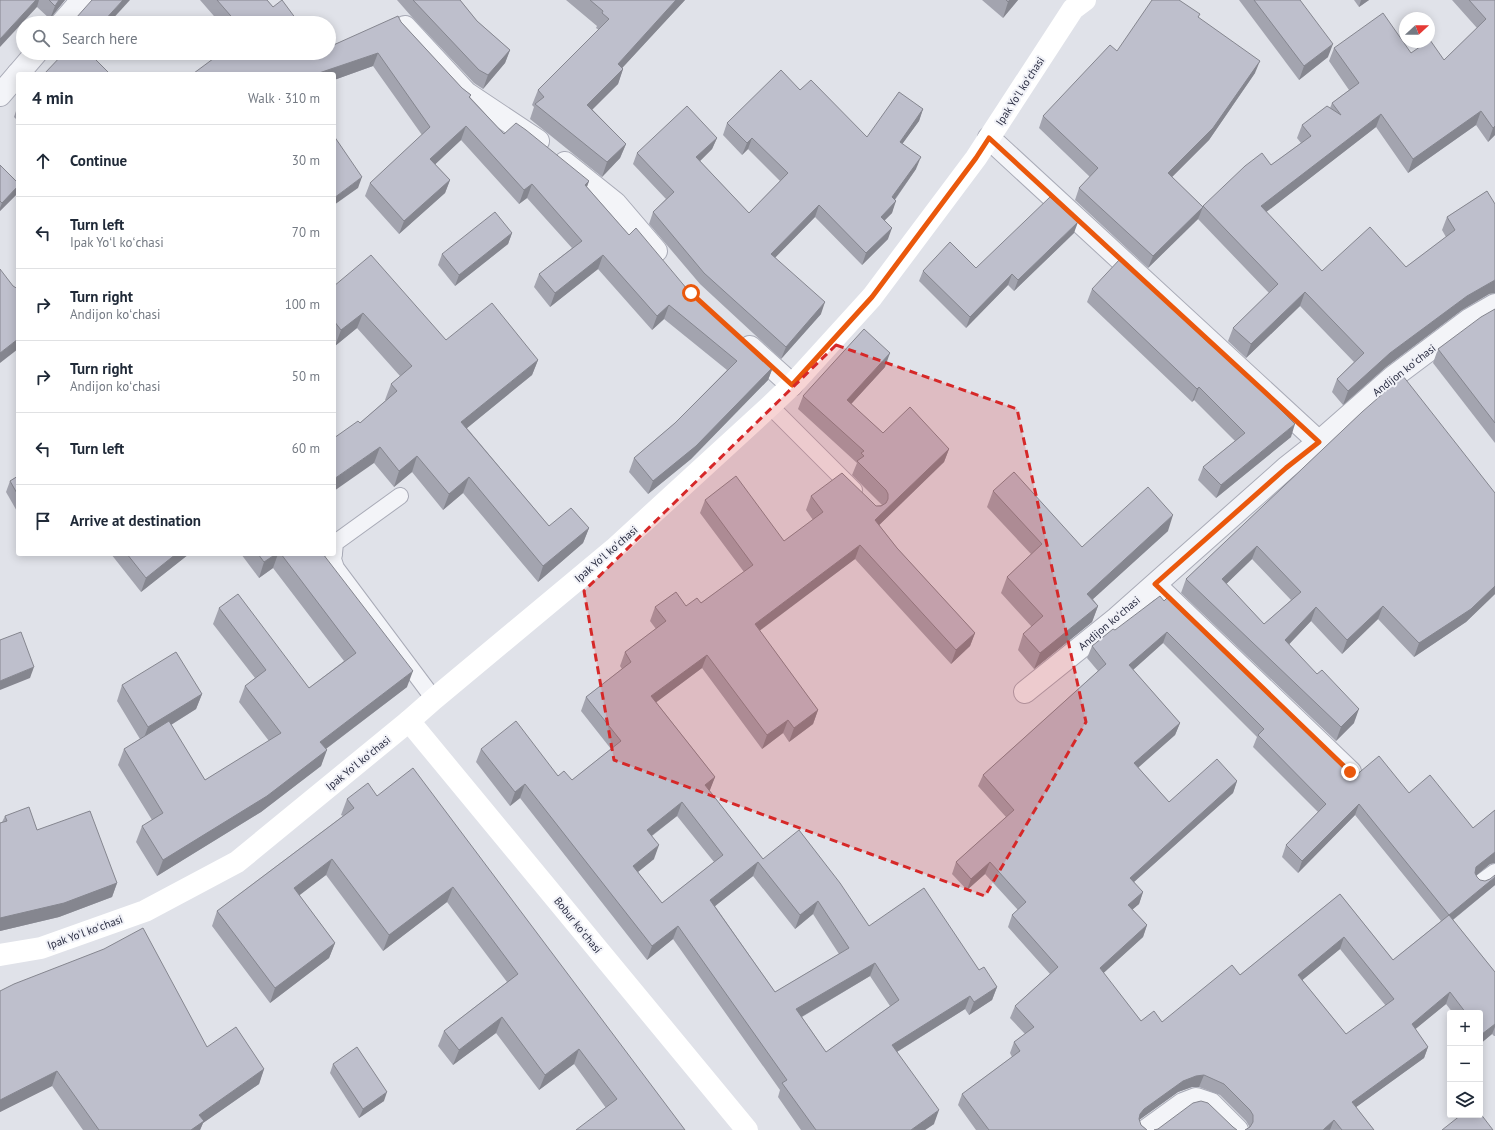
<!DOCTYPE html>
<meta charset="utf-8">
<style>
body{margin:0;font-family:"PT Sans",sans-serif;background:#f2f2f3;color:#1f2937}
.controls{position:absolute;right:12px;bottom:12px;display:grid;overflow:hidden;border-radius:4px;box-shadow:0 2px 10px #0003}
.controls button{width:36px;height:36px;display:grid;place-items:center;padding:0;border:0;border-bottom:1px solid #e0e1e3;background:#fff;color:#1f2937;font:20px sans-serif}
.compass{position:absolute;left:1399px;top:12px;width:36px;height:36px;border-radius:50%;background:#fff;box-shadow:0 2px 10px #0003;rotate:69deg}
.stop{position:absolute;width:12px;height:12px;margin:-9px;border:3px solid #ea580c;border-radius:50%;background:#fff}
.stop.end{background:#ea580c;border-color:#fff;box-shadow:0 1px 4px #0008}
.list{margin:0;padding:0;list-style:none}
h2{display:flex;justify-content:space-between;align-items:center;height:52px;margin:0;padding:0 16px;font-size:17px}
h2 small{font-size:13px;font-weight:400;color:#747a83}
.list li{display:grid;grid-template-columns:26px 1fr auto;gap:12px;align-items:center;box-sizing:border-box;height:72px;padding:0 16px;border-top:1px solid #e0e1e3}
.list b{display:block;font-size:15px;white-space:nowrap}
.list p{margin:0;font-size:13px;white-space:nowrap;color:#747a83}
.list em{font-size:13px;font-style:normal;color:#747a83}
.icon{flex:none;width:22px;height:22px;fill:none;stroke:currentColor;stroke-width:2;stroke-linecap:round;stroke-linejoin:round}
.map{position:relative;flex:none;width:1495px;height:1130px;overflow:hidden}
.search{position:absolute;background:#fff;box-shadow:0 2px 10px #0003;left:16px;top:16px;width:320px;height:44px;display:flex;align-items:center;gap:10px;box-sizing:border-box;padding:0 14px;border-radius:22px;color:#747a83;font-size:15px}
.panel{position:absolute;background:#fff;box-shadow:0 2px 10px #0003;left:16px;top:72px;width:320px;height:484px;border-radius:4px}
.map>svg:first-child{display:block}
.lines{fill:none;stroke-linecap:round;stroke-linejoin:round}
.lane-casing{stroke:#a9abb7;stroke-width:18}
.street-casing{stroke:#a9abb7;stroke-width:24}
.lane{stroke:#f3f4f8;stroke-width:16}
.street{stroke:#f3f4f8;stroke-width:22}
.secondary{stroke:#fff;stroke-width:22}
.wall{fill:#a3a4af;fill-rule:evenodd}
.shaded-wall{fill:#85868f}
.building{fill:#bebfcc;stroke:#85868f;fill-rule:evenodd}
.route{stroke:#ea580c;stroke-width:5}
.marked{fill:#d62828;fill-opacity:0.2;stroke:#d62828;stroke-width:3;stroke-dasharray:8 5;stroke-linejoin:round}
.labels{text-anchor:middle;stroke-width:4;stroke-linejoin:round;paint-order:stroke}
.street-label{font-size:11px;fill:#292c41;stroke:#f0f1f7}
</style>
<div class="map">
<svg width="1495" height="1130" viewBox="0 0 1495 1130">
<rect width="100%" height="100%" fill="#e0e2e9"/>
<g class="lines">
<defs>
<g id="lane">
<polyline points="770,406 854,490"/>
<polyline points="334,553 335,543 400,496"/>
<polyline points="334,554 333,559 336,568 434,699"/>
<polyline points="1480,883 1495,872"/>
</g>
<g id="street">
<polyline points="62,23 82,0"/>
<polyline points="405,27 466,93 538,141"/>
<polyline points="18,74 36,53"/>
<polyline points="0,95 18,74"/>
<polyline points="989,138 1319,442"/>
<polyline points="565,163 615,203 656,251"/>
<polyline points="750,347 792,385"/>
<polyline points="1155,585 1350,772"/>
<polyline points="1025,692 1117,618 1286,468 1319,442 1393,377 1469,320 1495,305"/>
<polyline points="1147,1130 1183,1104 1196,1099 1211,1104 1237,1130"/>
</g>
</defs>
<use href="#lane" class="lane-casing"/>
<use href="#street" class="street-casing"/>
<use href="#lane" class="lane"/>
<use href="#street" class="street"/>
<g class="secondary">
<polyline points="409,721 747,1130"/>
<polyline points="0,955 41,948 145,911 237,862 409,721 434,699 614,549 770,406 792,385 872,297 976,158 1073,9 1085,0"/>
</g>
</g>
<g class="wall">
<polygon points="0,0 65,0 53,15 50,19 37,7"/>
<polygon points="200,0 267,0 273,7 299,23 220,23"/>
<polygon points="397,0 460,0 477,21 510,50 505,63 483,89 474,83 411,16"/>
<polygon points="566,0 685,0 622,68 623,69 618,84 592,109 626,144 620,158 602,177 530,119 534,107 532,105 538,90 599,30 596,28 597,26"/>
<polygon points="982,0 1018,0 1003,18"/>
<polygon points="1239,0 1300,0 1328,57 1299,80"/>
<polygon points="1354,0 1369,0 1359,7"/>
<polygon points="1452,0 1495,0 1495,135 1488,142 1476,125 1408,173 1376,127 1266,212 1322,271 1406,267 1446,237 1442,230 1447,217 1487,191 1489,294 1462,310 1386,367 1343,405 1332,392 1337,379 1354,362 1300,306 1246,358 1228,341 1233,328 1269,293 1198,219 1148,268 1075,200 1079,188 1090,177 1039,128 1043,116 1117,51 1198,18 1255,73 1209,140 1172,177 1203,207 1203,206 1271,165 1301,143 1297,138 1302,125 1330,108 1332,103 1349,90 1329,61 1334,48 1411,53 1444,60 1477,28"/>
<polygon points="401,22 462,88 471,95 470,97 504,134 589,181 587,187 629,235 773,367 768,380 691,459 648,494 629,472 634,458 675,423 727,370 664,319 652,330 598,269 550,307 534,287 539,274 572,248 527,198 519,204 461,140 435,164 450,180 445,193 399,234 365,196 370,183 422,135 373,66 334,80 334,74 193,74 194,73 329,53"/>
<polygon points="800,90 867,137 923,109 919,121 902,144 916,169 895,200 892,213 885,220 888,239 862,265 815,217 775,257 821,314 781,359 700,284 649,224 653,212 666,199 633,164 637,153 717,138 712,149 700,161 749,213 780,181 748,149 742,155 723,135 727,123"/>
<polygon points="18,105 18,121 14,117"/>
<polygon points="0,165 16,195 0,211"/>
<polygon points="512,233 508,244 455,286 438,265 442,254"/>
<polygon points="1074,233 1014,291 1008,285 966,328 919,281 923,271 976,268"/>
<polygon points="334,286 446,340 538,360 532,375 467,428 549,526 589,528 583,543 538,582 463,493 443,510 412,472 394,487 374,463 360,423 386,400 385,400 391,384 400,376 357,328 335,346 334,344"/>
<polygon points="1092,289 1291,437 1216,498 1198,480 1203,467 1235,441 1194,400 1192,402 1087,302"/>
<polygon points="1495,309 1495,443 1433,363 1438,349"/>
<path d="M885 367 851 404 883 433 949 449 944 462 879 525 897 548 975 633 970 646 951 664 855 559 759 630 818 710 813 724 789 742 783 733 762 749 702 668 656 702 715 777 709 791 763 859 869 926 979 970 997 987 992 1000 969 1015 965 1009 897 1052 934 1124 925 1130H801L778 1097 780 1090 673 939 647 960 520 798 510 806 476 762 481 749 572 780 611 749 581 711 586 697 622 669 620 666 625 652 656 629 650 621 655 607 686 606 701 603 744 572 700 513 705 500 784 541 813 520 806 510 811 496 873 503 876 506 882 505 852 475 857 463 798 409 803 396ZM677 816 714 862 662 903 638 872 654 859 652 836ZM753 876 795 929 813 914 839 954 775 992 715 906ZM870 976 890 1006 826 1052 802 1017Z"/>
<path d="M1362 412 1495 493V594L1466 622 1414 657 1378 619 1342 654 1311 621 1289 644 1354 723 1336 741 1181 593 1186 579ZM1252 559 1291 600 1264 624 1226 584Z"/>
<polygon points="18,476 18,513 6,492 10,481"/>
<polygon points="993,491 1082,547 1168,531 1093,599 1098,606 1092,622 1034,669 1018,650 1023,634 1032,627 1001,593 1007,577 1031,554 987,507"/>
<polygon points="111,554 189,554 141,592"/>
<polygon points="241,554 323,554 407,687 326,749 321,766 261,812 157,876 136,842 142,826 152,820 118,765 124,749 140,739 117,701 122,685 202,694 196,709 171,725 205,780 269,741 239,702 245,686 255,678 213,624 219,608 309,688 344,661 273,568 259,578"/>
<path d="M1164 601 1346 769 1355 776 1409 793 1473 828 1495 810V863H1494L1490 864 1476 875 1477 877 1480 880 1495 885 1453 920 1495 972V1036H1494L1492 1034 1480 1044V1013H1453L1446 1004 1415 1029 1428 1047 1424 1058 1356 1107 1374 1130H1245L1249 1128V1126L1246 1121 1220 1095 1199 1087H1192L1178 1092 1139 1120 1141 1125 1147 1130H976L958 1105 962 1094 1012 1057 1010 1053 1014 1042 1025 1034 1010 1018 1015 1006 1050 974 1008 927 1012 915 1018 910 985 874 967 890 952 874 956 862 1006 817 978 786 983 775 1098 671 1087 658 1092 646 1115 630ZM1163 643 1257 737 1253 747 1318 812 1286 845 1282 857 1298 873 1355 815 1441 921 1393 960 1340 894 1240 975 1162 1022 1141 1021 1103 973 1143 937 1147 925 1132 909 1139 904 1143 892 1134 882 1233 793 1237 781 1169 802 1138 767 1175 735 1180 723 1133 670ZM1340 949 1386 1006 1346 1034 1302 980Z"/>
<polygon points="377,796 685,1130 606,1108 574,1064 539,1090 496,1033 453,1065 438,1046 444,1031 507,982 447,902 383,951 326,875 299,895 335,943 329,958 270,1003 212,926 217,911 343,816 341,815 347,799"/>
<polygon points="5,816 37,830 117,883 112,897 59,917 0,931 0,823 2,822"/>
<polygon points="0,991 207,1047 264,1069 259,1084 203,1123 200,1130 83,1130 52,1086 0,1112"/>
<polygon points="333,1064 384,1101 359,1118 330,1073"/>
</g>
<g class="shaded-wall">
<polygon points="36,0 39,0 37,7 0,47 0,39"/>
<polygon points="59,0 65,0 53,15 50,19 55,6"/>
<polygon points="123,0 130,0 109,23 102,23"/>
<polygon points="676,0 685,0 612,79 618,64"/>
<polygon points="1010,0 1018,0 1003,18 1008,2"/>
<polygon points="1361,0 1369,0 1359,7"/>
<polygon points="1333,44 1328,57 1299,80 1304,66"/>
<polygon points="510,50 505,63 483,89 488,75"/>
<polygon points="378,53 373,66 334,80 334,74 316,74"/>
<polygon points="1260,61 1255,73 1209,140 1164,185 1168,173"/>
<polygon points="623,69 618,84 582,120 587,105"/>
<polygon points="923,109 919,121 895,154 900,142"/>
<polygon points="1481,111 1476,125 1408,173 1413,159"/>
<polygon points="1381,114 1376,127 1256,220 1261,206"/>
<polygon points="466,126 461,140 426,173 430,159"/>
<polygon points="1495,126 1495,135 1488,142 1493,128"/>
<polygon points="717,138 712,149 692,169 696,157"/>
<polygon points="752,138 748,149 742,155 747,143"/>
<polygon points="626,144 620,158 602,177 607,162"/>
<polygon points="921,157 916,169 888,209 892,197"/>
<polygon points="362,177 358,188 334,205 334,198"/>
<polygon points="450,180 445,193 399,234 404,221"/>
<polygon points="589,181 584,194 585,185"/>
<polygon points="532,184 527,198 519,204 524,190"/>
<polygon points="18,186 18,189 16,195 0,211 0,208 2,203"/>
<polygon points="896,201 892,213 877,228 881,217"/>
<polygon points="819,205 815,217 767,266 771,254"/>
<polygon points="1203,207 1198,219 1148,268 1153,256"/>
<polygon points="1078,222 1074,233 1014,291 1018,280"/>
<polygon points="892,228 888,239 862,265 866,253"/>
<polygon points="512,233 508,244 455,286 459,275"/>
<polygon points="603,255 598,269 550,307 555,293"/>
<polygon points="1012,274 1008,285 966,328 970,317"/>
<polygon points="1495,280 1495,293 1489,294 1462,310 1386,367 1343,405 1348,391 1390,353 1467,296"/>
<polygon points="1305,292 1300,306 1246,358 1251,344"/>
<polygon points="825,302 821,314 781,359 786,347"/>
<polygon points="669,305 664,319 652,330 657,316"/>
<polygon points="363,313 357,328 335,346 341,330"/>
<polygon points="18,339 18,349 0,363 0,353"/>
<polygon points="890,353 885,367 842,414 847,400"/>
<polygon points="538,360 532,375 456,437 461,422"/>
<polygon points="773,367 768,380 691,459 648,494 653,481"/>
<polygon points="1199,387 1194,400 1192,402 1197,389"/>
<polygon points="1295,424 1291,437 1216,498 1221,485"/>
<polygon points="380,447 374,463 334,491 334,479"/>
<polygon points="949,449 944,462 870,534 875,520"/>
<polygon points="417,456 412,472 394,487 399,471"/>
<polygon points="469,477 463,493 443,510 449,494"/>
<polygon points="1173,515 1168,531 1082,609 1087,594"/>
<polygon points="589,528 583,543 538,582 543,566"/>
<polygon points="860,545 855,559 750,638 755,624"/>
<polygon points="1257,546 1252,559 1217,593 1222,579"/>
<polygon points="176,554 189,554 141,592 146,578"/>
<polygon points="276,554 278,554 273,568 259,578 264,562"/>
<polygon points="1495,586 1495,594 1466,622 1414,657 1419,643"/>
<polygon points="1098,606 1092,622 1034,669 1040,653"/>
<polygon points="1383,606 1378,619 1342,654 1347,640"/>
<polygon points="1316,607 1311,621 1280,654 1285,640"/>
<polygon points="1167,632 1163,643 1125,677 1129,665"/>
<polygon points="975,633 970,646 951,664 956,650"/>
<polygon points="707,655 702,668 646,710 651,696"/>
<polygon points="34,667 30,678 0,690 0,681"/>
<polygon points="413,671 407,687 315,757 320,742"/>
<polygon points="202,694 196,709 142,743 148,727"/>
<polygon points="1359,709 1354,723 1336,741 1341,727"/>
<polygon points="818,710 813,724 789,742 794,728"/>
<polygon points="788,720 783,733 762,749 767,735"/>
<polygon points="1180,723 1175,735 1130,775 1134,763"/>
<polygon points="327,750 321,766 261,812 157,876 163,860"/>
<polygon points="715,777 710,790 700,798 705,785"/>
<polygon points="1237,781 1233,793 1126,889 1130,878"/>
<polygon points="525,784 520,798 510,806 515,792"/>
<polygon points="682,802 677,816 642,843 647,830"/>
<polygon points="1359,804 1355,815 1298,873 1302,861"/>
<polygon points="659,845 654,859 628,880 633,866"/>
<polygon points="1495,852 1495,863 1494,863 1490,864 1472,879 1476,867"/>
<polygon points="332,859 326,875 288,904 294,888"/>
<polygon points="758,862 753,876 705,914 710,900"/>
<polygon points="990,862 985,874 967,890 971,879"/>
<polygon points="1495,877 1495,885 1445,926 1449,915"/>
<polygon points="117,883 112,897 59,917 0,931 0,918"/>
<polygon points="453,887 447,902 383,951 389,935"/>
<polygon points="1143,892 1139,904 1124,917 1128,905"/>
<polygon points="818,901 813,914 795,929 800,915"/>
<polygon points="1147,925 1143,937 1096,980 1100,968"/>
<polygon points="678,926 673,939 647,960 652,946"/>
<polygon points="1344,937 1340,949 1294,987 1298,975"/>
<polygon points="335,943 329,958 270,1003 275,988"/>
<polygon points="875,963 870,976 791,1023 796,1009"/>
<polygon points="997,987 992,1000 969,1015 974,1002"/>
<polygon points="1450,992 1446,1004 1407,1036 1412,1024"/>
<polygon points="970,996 965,1009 887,1058 892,1045"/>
<polygon points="502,1017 496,1033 453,1065 459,1050"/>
<polygon points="1495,1024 1495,1027 1492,1034 1480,1044 1480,1040 1482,1034"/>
<polygon points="1428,1047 1424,1058 1348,1113 1352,1102"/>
<polygon points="579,1049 574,1064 539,1090 545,1075"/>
<polygon points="264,1069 259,1084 203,1123 200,1130 191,1130 199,1115"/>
<polygon points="57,1071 52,1086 0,1112 0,1100"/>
<polygon points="1204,1075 1199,1087 1192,1087 1178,1092 1139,1120 1135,1125 1140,1114 1144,1109 1183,1081 1196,1076"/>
<polygon points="387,1092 384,1101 359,1118 363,1109"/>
<polygon points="939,1110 934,1124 925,1130 911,1130"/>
<polygon points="1334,1120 1330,1130 1323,1130"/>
</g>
<g class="building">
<polygon points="0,0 36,0 0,39"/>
<polygon points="49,0 59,0 55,6"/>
<polygon points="92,0 123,0 102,23 74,23 72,21 76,18"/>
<polygon points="217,0 267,0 273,7 282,0 299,23 237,23"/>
<polygon points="413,0 460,0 477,21 510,50 488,75 479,70"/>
<polygon points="590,0 676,0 618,64 623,69 587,105 626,144 607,162 535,104 544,97 538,90 609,19 602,13 603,11"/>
<polygon points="1006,0 1010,0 1008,2"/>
<polygon points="1152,0 1179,0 1200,14 1198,17 1260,61 1213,128 1168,173 1203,207 1153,256 1079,188 1098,168 1043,116 1110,45 1117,51"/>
<polygon points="1254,0 1300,0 1333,44 1304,66"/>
<polygon points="1469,0 1495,0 1495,126 1493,128 1481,111 1413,159 1381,114 1261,206 1322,271 1370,227 1406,267 1455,230 1447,217 1487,191 1495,204 1495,280 1467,296 1390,353 1348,391 1337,379 1364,353 1305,292 1251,344 1233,328 1278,284 1203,206 1245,166 1262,153 1271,165 1311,136 1302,125 1327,106 1341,115 1332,103 1359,83 1334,48 1383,13 1411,53 1427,42 1429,42 1429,40 1430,40 1444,60 1486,19"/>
<polygon points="398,16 401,22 462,88 471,95 469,97 504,134 516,123 526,130 589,181 585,185 629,235 636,228 687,289 773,367 696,446 653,481 634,458 675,423 737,361 669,305 657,316 603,255 555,293 539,274 582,241 532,184 524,190 466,126 430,159 450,180 404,221 370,183 430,127 378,53 316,74 195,74 194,73 221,53 329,53 329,47"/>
<polygon points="64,53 89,53 110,74 44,74"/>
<polygon points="781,70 800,90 811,80 867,137 899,92 923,109 900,142 921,157 892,197 896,201 881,217 892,228 866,253 819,205 771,254 825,302 786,347 704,273 653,212 674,192 637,153 687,106 717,138 696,157 749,213 788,173 752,138 747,143 727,123"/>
<polygon points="334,136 362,177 334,198"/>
<polygon points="0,165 18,183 18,186 2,203 0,201"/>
<polygon points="1050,197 1078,222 1018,280 1012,274 970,317 923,271 950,242 976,268"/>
<polygon points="495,212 512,233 459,275 442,254"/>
<polygon points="371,255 446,340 492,303 538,360 461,422 549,526 571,508 589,528 543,566 469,477 449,494 417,456 399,471 380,447 334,479 334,438 358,421 360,423 397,391 391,384 412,366 363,313 341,330 334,321 334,286"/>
<polygon points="1120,259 1213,347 1215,346 1248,377 1295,424 1221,485 1203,467 1245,433 1199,387 1197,389 1092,289"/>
<polygon points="0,269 13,286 18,289 18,339 0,353"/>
<polygon points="1495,309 1495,423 1438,349 1481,317"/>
<path d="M864 329 890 353 847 400 883 433 910 407 949 449 875 520 897 548 975 633 956 650 860 545 755 624 818 710 794 728 788 720 767 735 707 655 651 696 715 777 705 785 763 859 799 830 840 883 869 926 924 888 979 970 984 967 997 987 974 1002 970 996 892 1045 939 1110 911 1130H816L782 1083 787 1080 678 926 652 946 525 784 515 792 481 749 516 721 558 776 564 771 572 780 621 741 586 697 631 662 625 652 666 621 655 607 676 592 686 606 697 598 701 603 753 565 705 500 736 476 784 541 823 512 811 496 842 473 873 503 876 506H881L886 503 888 499V494L886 490 857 461 864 456 861 453 864 451 803 396ZM682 802 723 855 662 903 633 866 659 845 647 830ZM758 862 800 915 818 901 849 948 775 992 710 900ZM875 963 899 1000 826 1052 796 1009Z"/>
<path d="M1403 376 1495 493V586L1471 609 1419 643 1383 606 1347 640 1316 607 1285 640 1317 674 1322 670 1359 709 1341 727 1186 579 1362 412ZM1257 546 1301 592 1264 624 1222 579Z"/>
<polygon points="1014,472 1082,547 1148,487 1173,515 1087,594 1098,606 1040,653 1023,634 1043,616 1007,577 1042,544 993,491"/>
<polygon points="18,476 18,495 10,481"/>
<polygon points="127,554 176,554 146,578"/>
<polygon points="258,554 276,554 264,562"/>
<polygon points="281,554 323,554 413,671 320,742 327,750 267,796 163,860 142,826 163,813 124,749 169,721 205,780 281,733 245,686 266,670 219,608 238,594 309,688 356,653"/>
<path d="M1160 596 1164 601 1167 598 1346 769 1355 776 1379 756 1409 793 1430 775 1473 828 1495 810V852L1476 867 1475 873 1477 877 1480 880 1485 881 1490 879 1495 875V877L1449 915 1495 972V1024L1482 1034 1480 1031V1013H1466L1450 992 1412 1024 1428 1047 1352 1102 1374 1130H1342L1334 1120 1323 1130H1245L1250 1127 1253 1122V1115L1250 1110 1224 1084 1204 1075 1196 1076 1183 1081 1144 1109 1140 1114 1139 1119 1141 1125 1147 1130H989L962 1094 1020 1051 1014 1042 1034 1027 1015 1006 1058 967 1012 915 1026 902 990 862 971 879 956 862 1014 810 983 775 1106 664 1092 646 1113 629 1115 630ZM1167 632 1264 729 1258 735 1326 804 1286 845 1302 861 1359 804 1449 915 1393 960 1340 894 1240 975 1232 965 1162 1022 1154 1011 1141 1021 1100 968 1147 925 1128 905 1143 892 1130 878 1237 781 1217 759 1169 802 1134 763 1180 723 1129 665ZM1344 937 1394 999 1346 1034 1298 975Z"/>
<polygon points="21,632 34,667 0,681 0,640"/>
<polygon points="176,652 202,694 148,727 122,685"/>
<polygon points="413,768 685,1130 576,1130 617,1099 579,1049 545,1075 502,1017 459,1050 444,1031 518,974 453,887 389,935 332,859 294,888 335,943 275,988 217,911 354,808 347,799 368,783 377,796"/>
<polygon points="29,807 37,830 90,811 117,883 64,903 0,918 0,823 7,821 5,816"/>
<polygon points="143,928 207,1047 236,1027 264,1069 199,1115 204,1121 191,1130 99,1130 57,1071 0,1100 0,991 14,984 104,949"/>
<polygon points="357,1047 387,1092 363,1109 333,1064"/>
<polygon points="1201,1101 1208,1103 1233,1127 1237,1130 1154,1130 1158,1129 1193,1103"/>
<polygon points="1480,1113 1493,1130 1442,1130 1461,1115 1480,1115"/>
</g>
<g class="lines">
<polyline class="route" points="691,293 792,385 872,297 976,158 989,138 1319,442 1286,468 1155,584 1350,772"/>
</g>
<path class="marked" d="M836 345 1017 409 1086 722 985 896 614 760 584 591Z"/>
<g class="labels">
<g class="street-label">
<text transform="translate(1020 91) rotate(-57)" y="4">Ipak Yoʻl koʻchasi</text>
<text transform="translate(1404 370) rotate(-38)" y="4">Andijon koʻchasi</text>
<text transform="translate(606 554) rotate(-41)" y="4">Ipak Yoʻl koʻchasi</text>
<text transform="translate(1109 623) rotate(-40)" y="4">Andijon koʻchasi</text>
<text transform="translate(358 763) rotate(-39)" y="4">Ipak Yoʻl koʻchasi</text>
<text transform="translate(578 925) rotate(51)" y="4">Bobur koʻchasi</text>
<text transform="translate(85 932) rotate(-20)" y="4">Ipak Yoʻl koʻchasi</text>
</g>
</g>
</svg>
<div class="controls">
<button>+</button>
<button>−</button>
<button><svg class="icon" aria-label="layers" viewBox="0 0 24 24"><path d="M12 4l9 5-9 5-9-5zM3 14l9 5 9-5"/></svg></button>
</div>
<svg class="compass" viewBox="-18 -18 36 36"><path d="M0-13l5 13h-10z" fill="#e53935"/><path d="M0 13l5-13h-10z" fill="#747a83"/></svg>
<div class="stop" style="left:691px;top:293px"></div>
<div class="stop end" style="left:1350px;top:772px"></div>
<div class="search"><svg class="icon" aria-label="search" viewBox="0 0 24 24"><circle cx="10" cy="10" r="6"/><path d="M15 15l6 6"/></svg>Search here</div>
<section class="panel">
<h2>4 min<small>Walk · 310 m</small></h2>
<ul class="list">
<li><svg class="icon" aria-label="ahead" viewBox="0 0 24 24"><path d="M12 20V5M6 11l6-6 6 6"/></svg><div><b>Continue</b></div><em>30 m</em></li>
<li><svg class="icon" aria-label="left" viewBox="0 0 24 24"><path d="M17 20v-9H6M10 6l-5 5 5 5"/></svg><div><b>Turn left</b><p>Ipak Yoʻl koʻchasi</p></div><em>70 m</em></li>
<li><svg class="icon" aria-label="right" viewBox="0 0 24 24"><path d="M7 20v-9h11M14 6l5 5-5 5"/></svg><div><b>Turn right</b><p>Andijon koʻchasi</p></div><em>100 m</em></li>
<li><svg class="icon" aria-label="right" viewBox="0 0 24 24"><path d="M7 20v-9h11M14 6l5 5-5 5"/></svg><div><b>Turn right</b><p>Andijon koʻchasi</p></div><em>50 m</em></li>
<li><svg class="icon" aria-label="left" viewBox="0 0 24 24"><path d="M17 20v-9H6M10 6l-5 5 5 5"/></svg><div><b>Turn left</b></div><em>60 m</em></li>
<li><svg class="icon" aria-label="arrive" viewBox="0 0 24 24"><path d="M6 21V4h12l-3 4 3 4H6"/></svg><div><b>Arrive at destination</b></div></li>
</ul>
</section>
</div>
